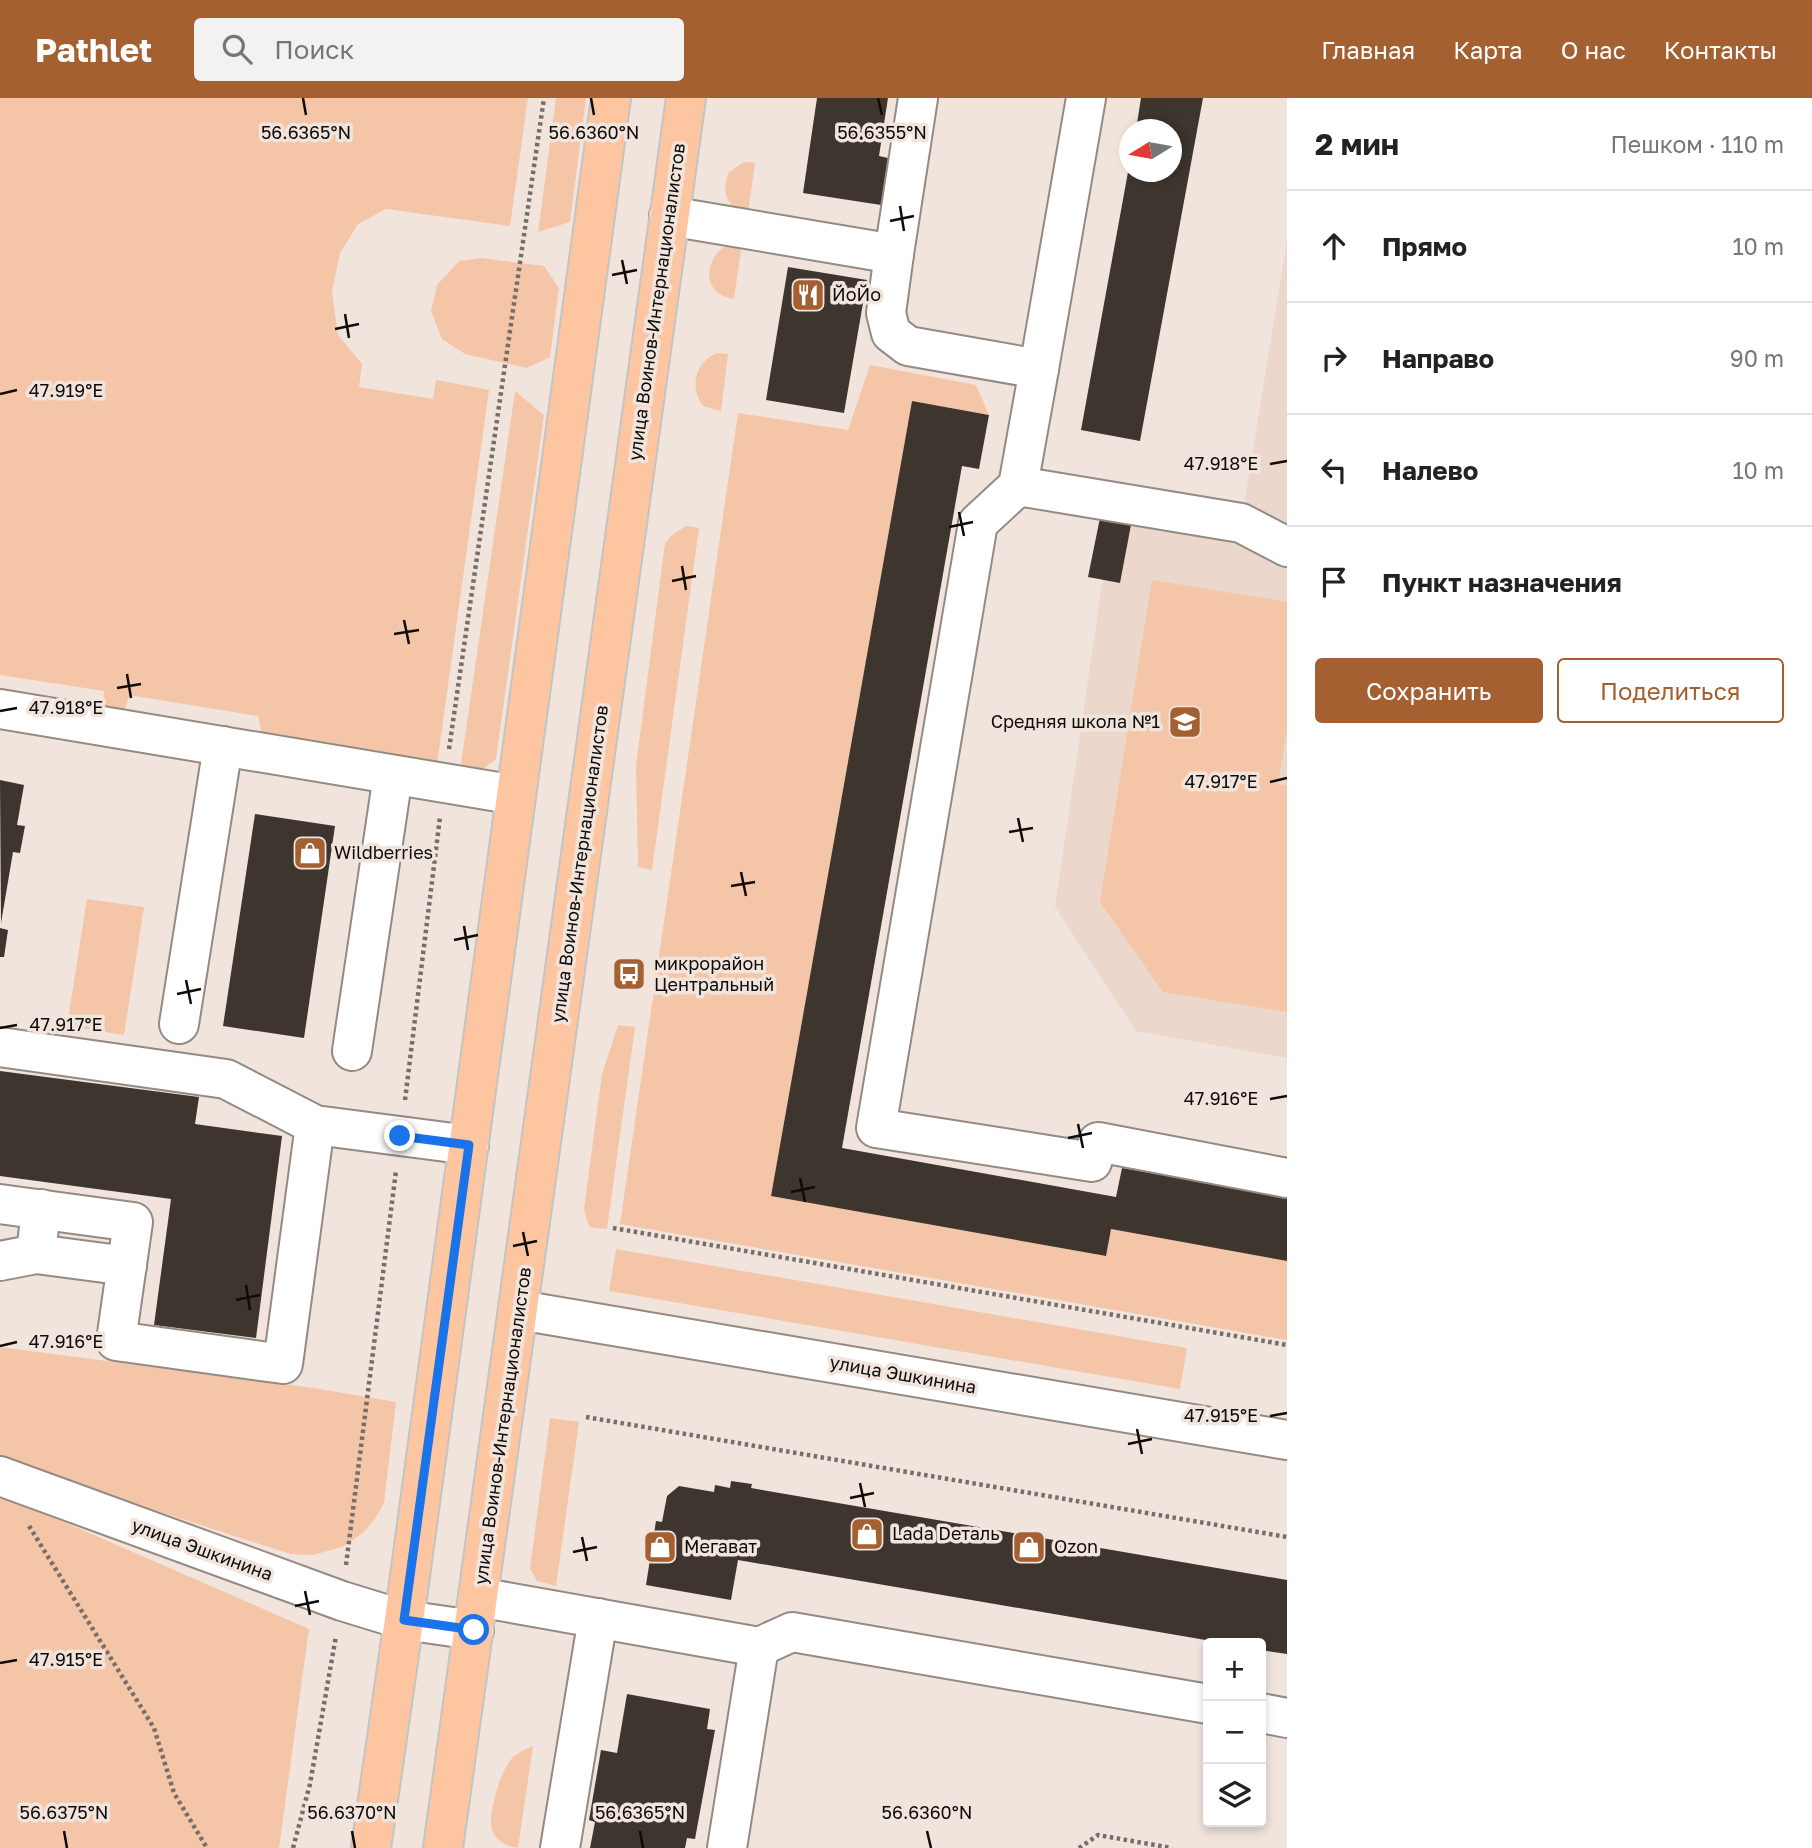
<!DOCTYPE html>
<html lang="ru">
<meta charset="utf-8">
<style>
body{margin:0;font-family:"Golos Text",sans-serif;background:#f2f2f2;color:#222}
.controls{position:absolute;right:21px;bottom:21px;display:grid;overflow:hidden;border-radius:7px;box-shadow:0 4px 10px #0003}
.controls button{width:63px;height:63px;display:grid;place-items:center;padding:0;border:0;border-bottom:2px solid #e0e0e0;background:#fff;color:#222;font:35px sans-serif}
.compass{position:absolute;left:1119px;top:21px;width:63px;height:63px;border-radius:50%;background:#fff;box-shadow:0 4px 10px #0003;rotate:259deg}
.stop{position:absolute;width:21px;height:21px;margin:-16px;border:5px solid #1a73e8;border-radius:50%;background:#fff}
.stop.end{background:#1a73e8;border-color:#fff;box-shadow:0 2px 7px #0008}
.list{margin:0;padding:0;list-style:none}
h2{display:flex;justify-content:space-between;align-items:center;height:91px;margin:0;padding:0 28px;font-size:30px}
h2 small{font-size:23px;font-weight:400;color:#767676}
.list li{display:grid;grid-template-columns:46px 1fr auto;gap:21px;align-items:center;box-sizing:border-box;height:112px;padding:0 28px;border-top:2px solid #e0e0e0}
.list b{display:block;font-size:26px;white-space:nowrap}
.list em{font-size:23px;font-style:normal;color:#767676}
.actions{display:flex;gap:14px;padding:21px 28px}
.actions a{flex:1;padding:16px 0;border:2px solid #a46031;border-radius:7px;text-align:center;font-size:24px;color:#a46031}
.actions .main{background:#a46031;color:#fff}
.icon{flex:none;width:38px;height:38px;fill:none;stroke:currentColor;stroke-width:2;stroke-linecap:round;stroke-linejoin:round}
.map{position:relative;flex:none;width:1287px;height:1750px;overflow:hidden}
header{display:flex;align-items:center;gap:42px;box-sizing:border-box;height:98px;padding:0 35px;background:#a46031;color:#fff}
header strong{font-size:33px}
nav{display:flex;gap:38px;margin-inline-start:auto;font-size:24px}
.search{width:490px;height:63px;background:#f2f2f2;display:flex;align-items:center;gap:18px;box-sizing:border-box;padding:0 24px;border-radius:7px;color:#767676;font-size:26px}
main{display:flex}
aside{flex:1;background:#fff}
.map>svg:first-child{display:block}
.built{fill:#ebd7cc}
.green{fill:#f5c5a8}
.building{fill:#3e352f}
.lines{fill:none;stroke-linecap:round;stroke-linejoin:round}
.minor-casing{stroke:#958a83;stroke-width:42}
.major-casing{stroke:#c5c4c4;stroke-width:42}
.path{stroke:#766e69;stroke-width:4.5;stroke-dasharray:3.5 3.5;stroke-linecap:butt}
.minor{stroke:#fff;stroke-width:38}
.major{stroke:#fdc5a0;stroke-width:38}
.route{stroke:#1a73e8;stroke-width:9}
.ticks{fill:none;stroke:#0f0b08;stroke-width:2.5}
.labels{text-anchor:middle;stroke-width:7;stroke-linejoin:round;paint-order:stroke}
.poi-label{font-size:18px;fill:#0f0b08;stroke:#f1e4dd;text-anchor:start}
.street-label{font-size:18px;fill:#0f0b08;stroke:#f1e4dd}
.ticks-label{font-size:18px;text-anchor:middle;fill:#0f0b08;stroke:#f1e4dd;stroke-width:7;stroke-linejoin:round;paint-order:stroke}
</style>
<header>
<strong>Pathlet</strong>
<div class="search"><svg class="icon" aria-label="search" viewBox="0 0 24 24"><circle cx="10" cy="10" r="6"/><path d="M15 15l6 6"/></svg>Поиск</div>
<nav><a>Главная</a><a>Карта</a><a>О нас</a><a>Контакты</a></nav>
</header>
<main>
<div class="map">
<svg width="1287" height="1750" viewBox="0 0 1287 1750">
<rect width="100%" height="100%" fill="#f1e4dd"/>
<polygon class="built" points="1287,143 1287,960 1136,933 1055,809 1112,418 1239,438"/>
<g class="green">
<polygon points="0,0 528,0 510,128 386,111 358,126 340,155 332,194 338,237 362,266 359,289 433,301 436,282 489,292 437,667 263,643 258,618 129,597 125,612 103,609 104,593 0,577"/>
<polygon points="556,0 586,0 570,124 538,134"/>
<path d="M744 64 755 65 748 115C726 111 721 94 729 74Z"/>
<path d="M731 145H742L734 201C699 196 704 157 731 145Z"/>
<polygon points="481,160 544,168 559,190 550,259 527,270 465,256 442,241 431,213 437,187 459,163"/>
<path d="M717 255 728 256 721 313 703 308C689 289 695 264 717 255Z"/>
<polygon points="870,267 976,287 989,317 912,303 771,1098 1105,1158 1111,1131 1287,1163 1287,1242 620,1126 738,315 848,332"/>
<polygon points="515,293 544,317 496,661 471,680 461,666"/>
<polygon points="686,428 699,430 652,772 638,769 636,668 665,445 672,437"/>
<polygon points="1152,482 1287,504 1287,631 1278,686 1287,688 1287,914 1163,894 1100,804"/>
<polygon points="87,801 144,809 124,937 67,928"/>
<polygon points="618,927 635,929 607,1131 589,1129 584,1111 602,976"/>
<polygon points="616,1151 1187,1250 1180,1291 609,1193"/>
<polygon points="0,1249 314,1290 396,1304 384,1405 374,1422 363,1435 342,1449 313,1457 290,1456 0,1362"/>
<polygon points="550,1320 579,1324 556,1488 537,1483 530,1470"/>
<polygon points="0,1396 309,1531 279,1750 0,1750"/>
<path d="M533 1648 518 1750C505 1748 492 1741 491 1726 490 1710 501 1671 513 1659 519 1654 526 1651 533 1648Z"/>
</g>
<g class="building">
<polygon points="817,0 888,0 879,58 888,60 881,107 803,95"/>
<polygon points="1141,0 1203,0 1140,343 1081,332 1128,74 1171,74 1171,32 1136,32"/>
<polygon points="788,169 867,182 844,315 766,302"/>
<polygon points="912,303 989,317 979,371 962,368 842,1050 1116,1099 1122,1070 1287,1099 1287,1163 1111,1131 1106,1158 771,1098"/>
<polygon points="1102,410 1133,416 1120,485 1088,479"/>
<polygon points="0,682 24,687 17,727 25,728 20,755 13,754 1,825"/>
<polygon points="255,716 335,728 304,940 223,928"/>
<polygon points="0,830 8,832 4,859 0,859"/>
<polygon points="0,973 199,999 195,1026 282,1038 256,1240 154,1227 171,1101 0,1078"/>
<polygon points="731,1383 752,1386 751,1390 1287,1482 1287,1556 1261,1552 1261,1545 1223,1545 738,1462 731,1502 646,1487 656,1423 662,1424 667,1398 679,1388 714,1394 715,1387 730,1390"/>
<polygon points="627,1596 710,1611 707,1631 715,1632 695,1741 687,1740 685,1750 590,1750 595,1724 589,1722 601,1652 617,1655"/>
</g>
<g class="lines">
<defs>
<g id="minor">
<polyline points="669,118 894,156 886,215 891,235 908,248 1039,271 1018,388 978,425 876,1030 1092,1064 1098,1044 1287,1080"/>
<polyline points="894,156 918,0"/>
<polyline points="1039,271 1086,0"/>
<polyline points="1018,388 1241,425 1287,449"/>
<polyline points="0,611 516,697"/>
<polyline points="179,926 223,648"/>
<polyline points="0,949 226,981 315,1027 469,1047"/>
<polyline points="352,953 393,677"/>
<polyline points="0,1106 133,1124 116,1243 283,1266 315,1027"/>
<polyline points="41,1111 36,1156 127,1168"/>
<polyline points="0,1163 36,1156"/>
<polyline points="519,1212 1287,1342"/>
<polyline points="0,1378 342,1503 404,1522 474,1532"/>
<polyline points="478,1499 759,1549 727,1750"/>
<polyline points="759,1549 792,1534 1208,1606"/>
<polyline points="1261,1615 1287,1620"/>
<polyline points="560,1750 598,1520"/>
</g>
<g id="major">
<polyline points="371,1750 404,1522 611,0"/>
<polyline points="443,1750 686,0"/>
</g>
</defs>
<use href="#minor" class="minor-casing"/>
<use href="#major" class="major-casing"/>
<g class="path">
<polyline points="449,651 544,0"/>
<polyline points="405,1002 440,719"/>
<polyline points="613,1130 1287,1247"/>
<polyline points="586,1319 1287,1439"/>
<polyline points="29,1428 154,1630 174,1695 207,1750"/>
<polyline points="346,1467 396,1073"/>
<polyline points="293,1750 310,1686 336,1538"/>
<polyline points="1079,1750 1098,1737 1172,1750"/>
</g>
<use href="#minor" class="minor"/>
<use href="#major" class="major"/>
</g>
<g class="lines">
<polyline class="route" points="400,1038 469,1047 404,1522 474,1532"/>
</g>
<path class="ticks" d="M303 0 306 17M591 0 594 17M878 0 882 17M900 108 904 133M890 123 914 118M622 162 627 186M612 177 637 172M345 216 349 240M335 231 359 226M0 296 17 292M1270 366 1287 363M959 414 964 438M949 429 973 424M682 468 686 492M672 483 696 478M404 522 409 546M394 536 419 532M127 576 131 600M117 590 141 586M0 613 17 610M1270 684 1287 680M1018 720 1023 744M1009 734 1033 730M741 774 746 798M731 788 755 784M464 828 468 852M454 842 478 837M186 882 191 906M177 896 201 891M0 930 17 927M1270 1001 1287 998M1078 1026 1083 1050M1068 1040 1092 1035M800 1080 805 1104M791 1094 815 1089M523 1134 528 1158M513 1148 537 1143M246 1187 250 1212M236 1202 260 1197M0 1248 17 1244M1270 1318 1287 1315M1137 1331 1142 1356M1128 1346 1152 1341M860 1385 865 1409M850 1400 874 1395M582 1439 587 1463M573 1454 597 1449M305 1493 310 1517M295 1508 319 1503M0 1565 17 1562M64 1733 67 1750M352 1733 355 1750M640 1733 643 1750M927 1733 931 1750"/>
<defs>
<symbol id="restaurant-square" viewBox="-11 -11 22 22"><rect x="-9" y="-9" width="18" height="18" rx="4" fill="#a46031" stroke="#f1e4dd"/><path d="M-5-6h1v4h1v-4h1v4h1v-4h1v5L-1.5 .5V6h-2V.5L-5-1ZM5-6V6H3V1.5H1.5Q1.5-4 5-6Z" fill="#fff"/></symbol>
<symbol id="school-square" viewBox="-11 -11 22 22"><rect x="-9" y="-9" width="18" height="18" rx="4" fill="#a46031" stroke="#f1e4dd"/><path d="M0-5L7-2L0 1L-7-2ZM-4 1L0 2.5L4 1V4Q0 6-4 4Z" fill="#fff"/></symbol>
<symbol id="shop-square" viewBox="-11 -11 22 22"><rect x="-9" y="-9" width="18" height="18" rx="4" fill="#a46031" stroke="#f1e4dd"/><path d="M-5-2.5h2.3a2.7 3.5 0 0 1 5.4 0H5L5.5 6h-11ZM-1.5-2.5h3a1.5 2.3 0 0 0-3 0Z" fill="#fff"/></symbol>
<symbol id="bus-square" viewBox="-11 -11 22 22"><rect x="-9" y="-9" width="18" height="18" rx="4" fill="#a46031" stroke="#f1e4dd"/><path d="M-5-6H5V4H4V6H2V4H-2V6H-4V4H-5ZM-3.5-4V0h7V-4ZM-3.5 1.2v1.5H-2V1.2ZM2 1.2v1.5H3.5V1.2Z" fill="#fff"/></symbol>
</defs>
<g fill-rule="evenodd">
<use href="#restaurant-square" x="789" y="178" width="38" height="38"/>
<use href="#school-square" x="1166" y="605" width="38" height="38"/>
<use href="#shop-square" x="291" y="736" width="38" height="38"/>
<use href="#bus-square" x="610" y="857" width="38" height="38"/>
<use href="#shop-square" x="848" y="1417" width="38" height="38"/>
<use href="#shop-square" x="641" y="1430" width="38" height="38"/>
<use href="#shop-square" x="1010" y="1430" width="38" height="38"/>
</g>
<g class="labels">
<g class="poi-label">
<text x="832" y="203">ЙоЙо</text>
<text x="1160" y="630" text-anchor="end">Средняя школа №1</text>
<text x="334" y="761">Wildberries</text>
<text x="654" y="872">микрорайон<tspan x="654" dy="21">Центральный</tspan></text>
<text x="892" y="1442">Lada Dеталь</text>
<text x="684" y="1455">Мегават</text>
<text x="1054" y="1455">Ozon</text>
</g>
<g class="street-label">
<text transform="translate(657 204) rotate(-82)" y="6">улица Воинов-Интернационалистов</text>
<text transform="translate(580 766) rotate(-82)" y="6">улица Воинов-Интернационалистов</text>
<text transform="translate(903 1277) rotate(10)" y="6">улица Эшкинина</text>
<text transform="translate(503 1328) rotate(-82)" y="6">улица Воинов-Интернационалистов</text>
<text transform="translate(202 1452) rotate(20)" y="6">улица Эшкинина</text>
</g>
</g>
<g class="ticks-label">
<text x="306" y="41">56.6365°N</text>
<text x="594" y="41">56.6360°N</text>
<text x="882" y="41">56.6355°N</text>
<text x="66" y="299">47.919°E</text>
<text x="1221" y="372">47.918°E</text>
<text x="66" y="616">47.918°E</text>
<text x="1221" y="690">47.917°E</text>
<text x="66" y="933">47.917°E</text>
<text x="1221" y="1007">47.916°E</text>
<text x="66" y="1250">47.916°E</text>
<text x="1221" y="1324">47.915°E</text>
<text x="66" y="1568">47.915°E</text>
<text x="64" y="1721">56.6375°N</text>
<text x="352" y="1721">56.6370°N</text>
<text x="640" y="1721">56.6365°N</text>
<text x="927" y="1721">56.6360°N</text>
</g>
</svg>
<div class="controls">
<button>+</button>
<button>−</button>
<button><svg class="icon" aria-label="layers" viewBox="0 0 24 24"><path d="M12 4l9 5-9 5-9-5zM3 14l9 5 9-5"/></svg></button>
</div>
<svg class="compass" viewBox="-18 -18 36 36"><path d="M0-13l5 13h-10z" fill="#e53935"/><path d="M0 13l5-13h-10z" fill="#767676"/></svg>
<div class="stop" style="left:474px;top:1532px"></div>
<div class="stop end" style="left:400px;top:1038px"></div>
</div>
<aside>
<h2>2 мин<small>Пешком · 110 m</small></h2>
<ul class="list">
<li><svg class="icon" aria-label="ahead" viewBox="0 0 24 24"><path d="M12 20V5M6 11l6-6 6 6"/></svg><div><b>Прямо</b></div><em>10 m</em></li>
<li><svg class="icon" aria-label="right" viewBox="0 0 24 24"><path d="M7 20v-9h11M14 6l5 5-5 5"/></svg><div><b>Направо</b></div><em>90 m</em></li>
<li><svg class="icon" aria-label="left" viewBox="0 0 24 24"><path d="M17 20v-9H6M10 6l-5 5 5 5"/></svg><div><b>Налево</b></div><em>10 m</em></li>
<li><svg class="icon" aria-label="arrive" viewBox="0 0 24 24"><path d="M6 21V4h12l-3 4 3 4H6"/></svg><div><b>Пункт назначения</b></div></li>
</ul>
<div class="actions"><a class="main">Сохранить</a><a>Поделиться</a></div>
</aside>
</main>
